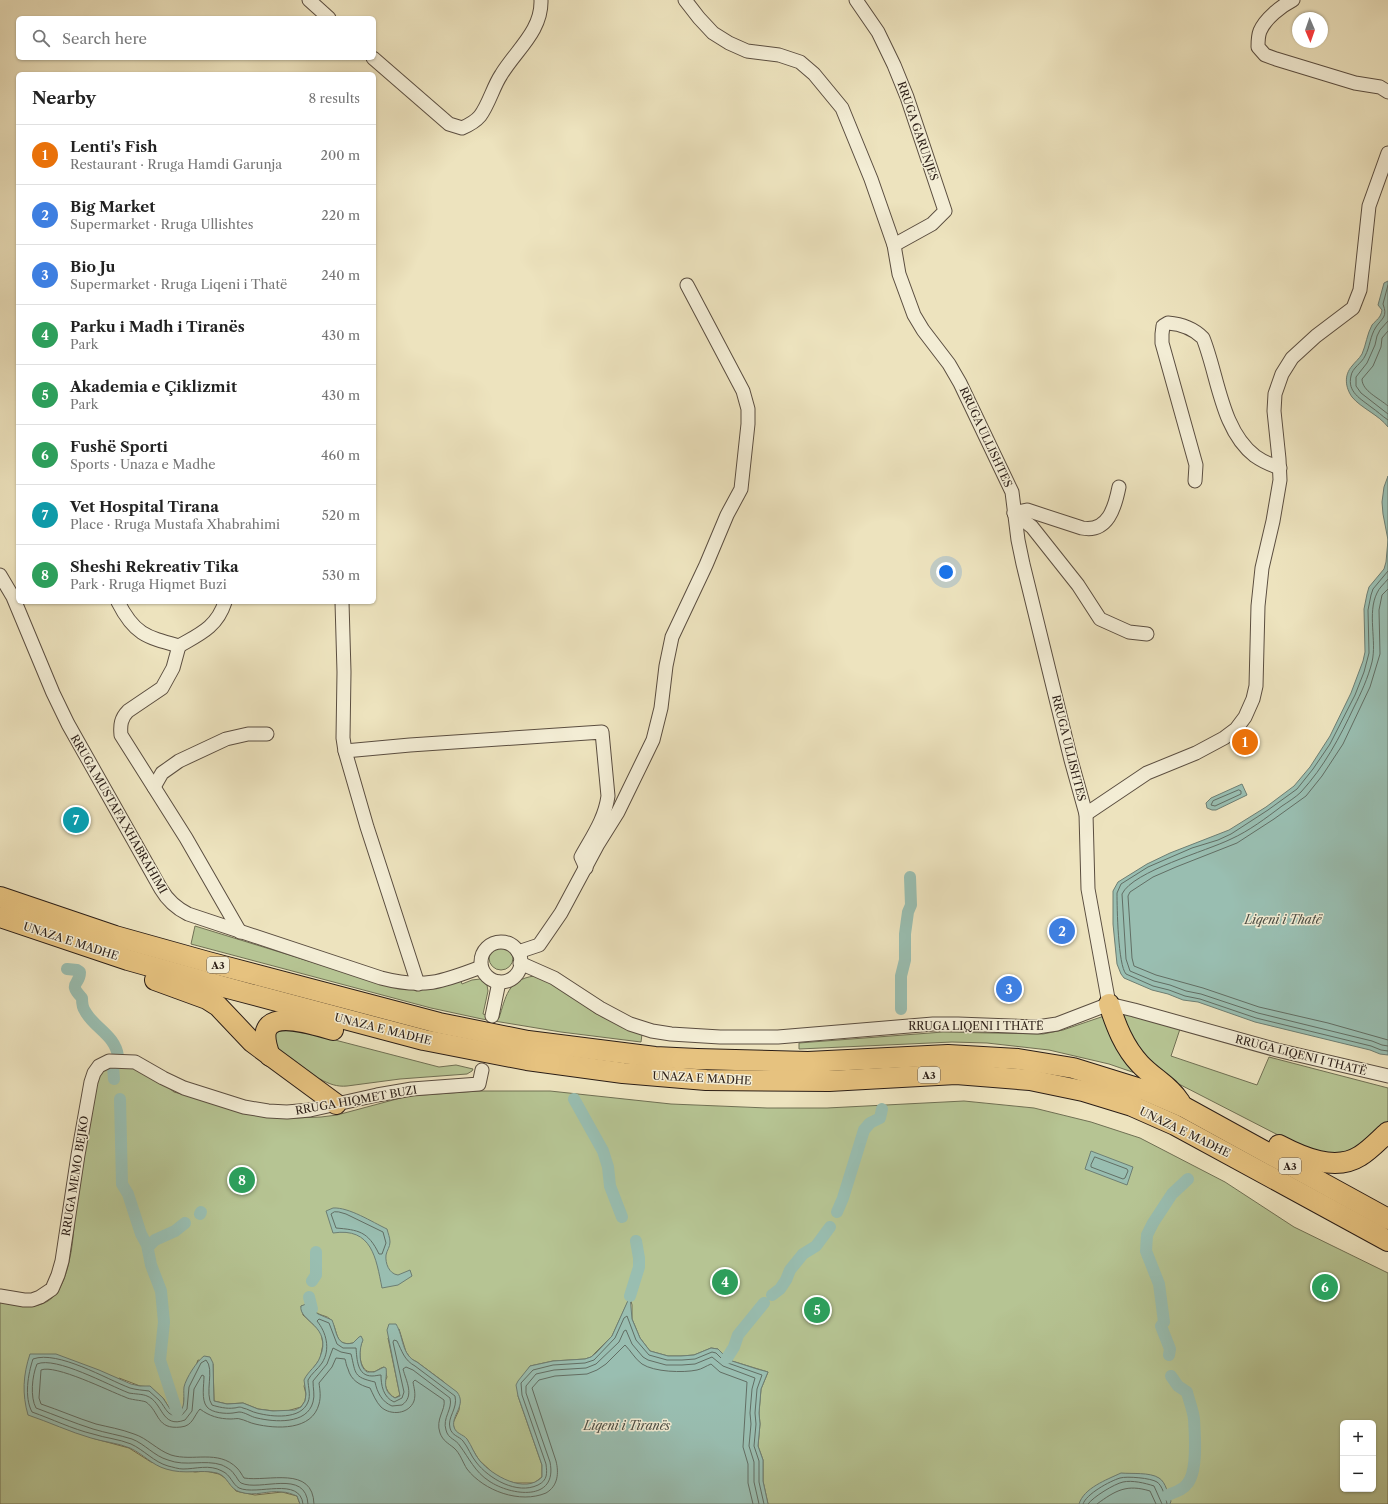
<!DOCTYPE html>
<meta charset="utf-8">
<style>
body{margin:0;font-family:"Libre Caslon Text",serif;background:#f2f2f2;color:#222}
.controls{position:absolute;right:12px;bottom:12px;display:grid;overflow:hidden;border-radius:6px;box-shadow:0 1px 3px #0004}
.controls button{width:36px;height:36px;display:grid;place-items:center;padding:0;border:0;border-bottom:1px solid #e0e0e0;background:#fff;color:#222;font:20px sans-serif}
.compass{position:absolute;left:1292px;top:12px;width:36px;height:36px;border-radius:50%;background:#fff;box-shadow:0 1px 3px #0004;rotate:178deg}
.you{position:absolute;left:946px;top:572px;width:14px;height:14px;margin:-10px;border:3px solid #fff;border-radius:50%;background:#1a73e8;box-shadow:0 0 0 6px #1a73e833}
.badge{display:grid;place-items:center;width:26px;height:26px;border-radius:50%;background:#111827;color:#fff;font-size:13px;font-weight:700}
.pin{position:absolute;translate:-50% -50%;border:2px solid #fff;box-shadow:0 1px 4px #0006}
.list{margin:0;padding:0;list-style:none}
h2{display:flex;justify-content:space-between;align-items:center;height:52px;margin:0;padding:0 16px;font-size:17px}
h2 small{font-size:13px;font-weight:400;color:#767676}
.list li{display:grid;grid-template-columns:26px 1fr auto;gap:12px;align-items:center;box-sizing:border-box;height:60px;padding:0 16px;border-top:1px solid #e0e0e0}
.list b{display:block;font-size:15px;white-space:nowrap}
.list p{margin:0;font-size:13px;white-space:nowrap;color:#767676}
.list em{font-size:13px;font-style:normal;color:#767676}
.icon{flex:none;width:22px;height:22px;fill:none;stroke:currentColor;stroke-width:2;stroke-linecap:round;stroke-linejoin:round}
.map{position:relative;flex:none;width:1388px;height:1504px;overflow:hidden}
.search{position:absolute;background:#fff;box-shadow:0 1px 3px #0004;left:16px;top:16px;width:360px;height:44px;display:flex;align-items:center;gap:10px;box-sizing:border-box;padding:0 14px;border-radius:6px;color:#767676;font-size:15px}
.panel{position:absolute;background:#fff;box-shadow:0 1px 3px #0004;left:16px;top:72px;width:360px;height:532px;border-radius:6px}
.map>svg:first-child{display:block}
.green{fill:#b6c493;stroke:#707054;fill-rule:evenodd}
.water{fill:#99beb1;stroke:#6d7e73}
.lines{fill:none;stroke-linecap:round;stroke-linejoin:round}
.shore{stroke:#626e64;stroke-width:1}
.canal{stroke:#99beb1;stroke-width:12}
.minor-casing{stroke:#5b4e40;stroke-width:15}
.highway-casing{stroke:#2a1d16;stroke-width:22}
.minor{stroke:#f3edd5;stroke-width:13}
.highway{stroke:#e6c27f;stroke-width:20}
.labels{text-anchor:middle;stroke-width:3;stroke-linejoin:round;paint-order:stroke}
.shield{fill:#f3edd5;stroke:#665b4f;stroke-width:1}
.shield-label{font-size:10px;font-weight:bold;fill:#2a1d16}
.street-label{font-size:11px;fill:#2a1d16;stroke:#f3edd5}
.water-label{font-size:12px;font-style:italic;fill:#4b4d44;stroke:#f3edd5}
</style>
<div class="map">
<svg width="1388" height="1504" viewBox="0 0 1388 1504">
<rect width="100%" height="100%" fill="#ede3be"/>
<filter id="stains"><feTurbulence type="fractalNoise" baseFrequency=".005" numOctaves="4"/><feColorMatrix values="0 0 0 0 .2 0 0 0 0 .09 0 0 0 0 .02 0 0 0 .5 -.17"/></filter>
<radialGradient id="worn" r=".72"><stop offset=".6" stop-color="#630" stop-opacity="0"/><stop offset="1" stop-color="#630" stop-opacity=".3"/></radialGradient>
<g class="green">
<path d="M195 926 390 986 461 981 462 984 472 980 480 979 487 985 488 991 483 1014 499 1018C506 997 507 980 534 976L552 983 595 1013 627 1029 642 1034 641 1042 561 1032 482 1019 431 1008 191 944Z"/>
<circle cx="501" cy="958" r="12"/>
<polygon points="1125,1012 1180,1029 1171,1056 1257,1085 1269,1057 1388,1088 1388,1128 1356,1155 1313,1153 1173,1081 1141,1075 1109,1064 1049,1050 987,1043 952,1042 799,1049 799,1043 943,1032 1043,1034 1063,1030 1110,1014"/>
<path d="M279 1029 308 1033 439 1067 456 1065 473 1069 472 1071 467 1074 400 1079 347 1086C337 1087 329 1084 320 1079L318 1082 277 1051 273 1038Z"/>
<path d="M110 1066 132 1067 164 1084 174 1092 264 1116 295 1118 321 1117 337 1115 408 1096 478 1091H550L671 1104 767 1108H827L964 1101 1034 1108 1091 1122 1140 1138 1225 1182 1294 1227 1388 1273V1504H768L763 1481V1460L758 1446 760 1424 759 1413 761 1389 768 1372 732 1361 727 1358 718 1349 711 1348 694 1355 681 1356H668L650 1351 640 1338 632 1319V1305L630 1297 612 1336 591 1357 585 1359 553 1361 530 1366 527 1371 518 1396 542 1465V1477L534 1483H516L506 1481 493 1473 479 1460 466 1439 456 1432 454 1428 453 1423 459 1410 460 1401 444 1382 417 1362 411 1359 406 1352 399 1329 388 1338 400 1395 395 1398C388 1394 382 1384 387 1377L384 1367C379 1368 377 1372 372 1372 359 1373 358 1350 362 1342L359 1337 353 1343C333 1347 339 1329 330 1319 327 1316 323 1316 319 1314 314 1312 310 1308 306 1305L301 1306 303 1315 317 1328 321 1333 323 1344 320 1359 314 1367 304 1386 306 1394 305 1401 301 1407 287 1411H274L258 1409 243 1403 227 1404 214 1401 213 1364 198 1360 184 1398V1408L180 1412H174L170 1409 163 1398 150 1387 140 1386 119 1378 92 1438 129 1448 151 1462 195 1472 206 1471 219 1474 227 1479 236 1491 240 1492 255 1495 282 1492 297 1496 300 1504H0V1302C15 1305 33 1310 48 1301 60 1294 66 1275 69 1262 75 1237 74 1211 78 1186 83 1152 90 1118 96 1084L100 1073ZM1343 1423H1373V1489H1343Z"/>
</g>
<g class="water">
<path d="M1388 281V427C1379 415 1361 408 1352 397 1345 387 1344 375 1352 366 1355 362 1359 359 1362 354 1366 345 1367 334 1372 325 1376 320 1381 318 1382 310L1378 305 1384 283Z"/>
<polygon points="1388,476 1388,1055 1380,1054 1370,1050 1255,1022 1198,1002 1183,1000 1168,994 1152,990 1124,978 1121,974 1117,964 1113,924 1113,891 1118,882 1147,864 1170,853 1229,830 1266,807 1294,786 1310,767 1330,736 1351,693 1363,661 1365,652 1364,609 1367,594 1369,587 1384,569 1386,562 1388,540 1383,514 1382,502 1384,487"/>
<polygon points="1242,784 1247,795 1216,810 1212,810 1207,808 1206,803 1211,798"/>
<polygon points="1091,1151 1133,1167 1127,1185 1085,1169"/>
<path d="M333 1208C349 1207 372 1222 387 1229 388 1233 390 1238 390 1242 390 1247 387 1250 386 1255 385 1263 389 1274 398 1275L410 1270 412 1276 398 1285 382 1288C376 1258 372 1227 333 1233L326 1211Z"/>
<path d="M630 1296 632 1319 640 1338 650 1351 668 1356H681L694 1355 711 1348 718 1349 727 1358 732 1361 757 1369 768 1372 761 1389 759 1413 760 1424 758 1446 763 1460V1481L768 1504H300L297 1496C292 1494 287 1492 282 1492 267 1490 256 1497 240 1492 229 1489 228 1476 217 1473 200 1469 185 1475 166 1469 152 1465 143 1454 130 1448 118 1443 104 1442 91 1438 70 1432 49 1422 28 1415 22 1394 23 1375 30 1354H56L99 1370 131 1384 140 1386H150L163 1398 170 1409 174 1412H180C186 1404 183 1396 184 1387 186 1378 197 1361 204 1356L210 1357 213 1363 214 1401 227 1404 243 1403 258 1409 273 1411 295 1410 301 1407 305 1401 306 1394 304 1380C308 1371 317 1366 320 1357 333 1326 298 1321 301 1306L306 1304 318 1314 332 1320C337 1332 336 1347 353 1343L359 1337 361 1336 363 1340C359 1348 358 1367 367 1372 368 1372 372 1372 374 1372L384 1367 386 1368C388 1379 380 1390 395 1398L400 1396 387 1330 389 1324H396C404 1337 401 1355 417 1362L457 1392C467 1405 451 1415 454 1427 456 1434 463 1434 467 1439 472 1446 474 1454 480 1461 492 1475 525 1495 542 1477V1465L518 1396 516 1385 518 1381 530 1366 553 1361 585 1359 591 1357 596 1353 612 1336Z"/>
<path d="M1121 1473C1131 1474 1150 1472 1159 1478 1166 1482 1168 1495 1171 1501L1170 1504H1079C1084 1488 1106 1480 1121 1473Z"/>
</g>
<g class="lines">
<g class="shore">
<path d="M1388 285 1383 304C1388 317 1382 318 1376 327 1370 336 1370 347 1365 356 1362 363 1352 368 1351 376 1347 392 1361 399 1371 407 1377 411 1382 416 1388 420"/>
<polyline points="1388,321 1380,330 1377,336 1375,345 1367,363 1356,377 1356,386 1361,393 1388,414"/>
<path d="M1388 331 1382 338 1381 347 1373 366 1362 379C1362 391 1379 398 1388 406"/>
<path d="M1388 571 1373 589 1371 595 1368 610 1369 653 1364 672 1355 695 1330 744 1313 769 1297 789 1268 810 1231 834 1218 840 1192 848 1148 867 1121 884 1117 893C1117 908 1118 965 1126 974L1153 986 1169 990 1185 996 1200 999 1256 1018 1371 1046 1381 1050 1388 1051"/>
<path d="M1388 579C1384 584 1379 588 1377 593 1367 613 1377 641 1372 662 1368 678 1361 693 1354 707 1340 737 1324 767 1301 792 1296 797 1288 802 1282 806 1266 818 1249 831 1231 839 1207 851 1133 871 1122 894L1126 959 1130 971 1154 981 1170 985 1186 991 1201 994 1258 1013 1372 1041 1382 1045 1388 1046"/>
<polyline points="1388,589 1382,595 1379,610 1380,654 1370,687 1343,744 1322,776 1306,796 1274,819 1237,843 1176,867 1153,877 1130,892 1128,896 1132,958 1134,966 1156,975 1203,988 1259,1007 1328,1023 1388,1040"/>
<polygon points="1239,790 1241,791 1241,794 1215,806 1211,805 1213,801"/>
<polygon points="1095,1157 1127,1169 1128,1171 1125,1178 1123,1179 1091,1167 1091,1165"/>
<path d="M339 1212 346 1214 383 1232 386 1243 382 1254H379C368 1231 358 1230 336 1228L331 1214 334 1212Z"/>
<path d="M303 1504C300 1476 257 1496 239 1488 232 1484 231 1475 222 1471 209 1464 196 1469 183 1469 178 1469 173 1467 168 1466 154 1462 144 1450 131 1444 119 1439 105 1438 93 1434 72 1429 52 1419 32 1412 24 1397 28 1374 33 1359 58 1350 106 1379 130 1388 137 1390 142 1390 149 1391 152 1394 156 1397 159 1400 167 1409 167 1418 182 1415L187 1409 189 1387 201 1363 206 1360C215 1369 204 1394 212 1405 218 1407 227 1409 234 1408 237 1408 239 1406 243 1408 248 1409 252 1412 257 1413 272 1417 301 1420 308 1402 311 1395 308 1387 308 1380 311 1374 318 1369 322 1363 331 1349 326 1332 317 1321L319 1319 329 1323 337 1344 343 1348H356C357 1359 357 1376 372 1376 376 1376 378 1375 381 1375 381 1385 383 1397 394 1402L402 1398 404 1392 393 1342 394 1340 397 1341C402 1351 404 1360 415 1366L455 1396C458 1409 447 1417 450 1428 452 1436 459 1436 463 1441 468 1447 471 1456 476 1462 489 1479 517 1495 538 1485 548 1480 547 1473 546 1464L522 1395 521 1383 533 1370 553 1365 585 1363 594 1360 615 1338 624 1318 627 1316 636 1340 649 1355 667 1360H682L695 1359 712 1352 716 1353 725 1362 762 1375 757 1389 755 1413 756 1424 754 1446 759 1461V1482L764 1504"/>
<path d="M308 1504C306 1468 260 1492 241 1483 238 1481 237 1477 234 1474 232 1470 226 1467 222 1465 204 1459 186 1467 168 1460 154 1456 145 1444 132 1439 119 1435 106 1433 93 1429 74 1423 55 1415 36 1408 30 1397 32 1376 37 1364 56 1356 108 1385 129 1393 134 1394 143 1394 147 1396 163 1402 161 1429 185 1420L192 1411 194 1389 202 1375 204 1376C204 1385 201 1400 207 1407 212 1413 226 1414 233 1413 235 1413 237 1412 239 1412 245 1412 251 1417 257 1418 274 1422 307 1425 313 1402 315 1395 313 1389 313 1381L327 1364 333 1348 341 1352 351 1354C356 1374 353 1377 375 1382 377 1392 382 1402 392 1406L402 1405C415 1396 406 1381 403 1369L406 1367 413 1370 450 1398C453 1409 442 1418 446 1430 448 1439 456 1439 460 1446 469 1458 475 1472 489 1481 511 1496 558 1502 550 1462L526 1393V1386L536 1374 554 1370 586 1368 596 1364 619 1342 624 1331 626 1330 632 1344 643 1357 648 1360 666 1365H682L695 1364 712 1357 723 1366 755 1378 752 1389 750 1413 751 1424 749 1446 754 1462V1482L759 1504"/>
<path d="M314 1504C313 1465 268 1482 244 1478 242 1475 240 1471 237 1468 218 1449 193 1462 171 1455 157 1450 147 1438 134 1434 121 1429 108 1427 96 1424 77 1418 59 1410 41 1404L39 1398 41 1370C55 1364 109 1391 125 1397 130 1400 141 1400 146 1402 160 1412 156 1430 181 1427 193 1426 194 1415 200 1409 209 1416 219 1419 231 1419 234 1419 238 1418 240 1419 245 1420 250 1423 255 1424 276 1429 312 1431 319 1404 321 1397 320 1390 319 1383L332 1367 336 1358 345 1359C346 1362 346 1365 348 1369 351 1380 359 1385 370 1388 373 1394 376 1402 381 1407 391 1416 409 1414 414 1401 416 1394 414 1388 413 1382L415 1380 444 1400C446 1410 435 1419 440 1433 443 1441 448 1443 454 1448 460 1453 463 1463 467 1469 484 1491 520 1504 546 1493 558 1486 559 1473 556 1461L532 1388 539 1380 555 1376 587 1374 597 1370 606 1364 625 1345C631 1351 635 1359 642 1364 654 1372 683 1373 697 1370 702 1369 706 1366 711 1364L720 1372 747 1382 743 1447 748 1464V1483L753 1504"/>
<path d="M1083 1504C1086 1494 1110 1481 1120 1478 1127 1476 1151 1478 1157 1482 1162 1485 1166 1498 1167 1504"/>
<path d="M1088 1504C1093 1497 1114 1484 1123 1482 1132 1480 1145 1483 1154 1486L1162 1504"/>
<path d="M1097 1504C1116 1490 1127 1484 1150 1491L1156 1504"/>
</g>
<g class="canal">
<path d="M67 969 77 970 80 972C80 986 67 982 82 998 82 1002 82 1007 85 1011 94 1028 115 1035 118 1056"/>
<polyline points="901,1009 901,976 905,960 905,934 908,912 911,905 910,877"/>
<polyline points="113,1067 114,1079"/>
<polyline points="120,1099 122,1184 128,1194 141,1234 147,1245 151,1265 161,1291 164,1322 160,1360 177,1412"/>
<polyline points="574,1099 603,1151 608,1167 610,1186 622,1217"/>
<polyline points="837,1212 843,1198 864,1130 870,1123 880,1118 882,1109"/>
<polyline points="200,1214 201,1212"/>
<polyline points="148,1247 155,1240 175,1231 185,1223"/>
<polyline points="312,1281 316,1275 316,1252"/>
<polyline points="772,1295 780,1289 786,1280 790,1270 803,1254 816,1246 830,1227"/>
<polyline points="630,1296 639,1267 639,1258 636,1241"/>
<polyline points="309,1297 312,1309"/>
<polyline points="1169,1355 1170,1349 1161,1326 1164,1322 1159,1284 1146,1251 1147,1235 1153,1223 1172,1194 1188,1179"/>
<polyline points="727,1358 734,1347 738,1335 764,1303"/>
<path d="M1168 1495C1175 1492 1183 1490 1187 1484 1198 1472 1195 1435 1194 1419 1193 1410 1189 1401 1187 1392L1178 1386 1171 1376"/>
</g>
<defs>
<g id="minor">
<polyline points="309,0 329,18"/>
<polyline points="685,0 699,18 713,33 729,43 747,51 779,55 800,62 814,74 842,108 871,179 894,245 899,274 914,315 923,330 949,364 960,383 1012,492 1018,540 1023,564 1071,760 1086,814 1088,889 1109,1004"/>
<polyline points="856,0 878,32 894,65 907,97 945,211 932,224 894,245"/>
<path d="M1293 0C1281 6 1265 19 1260 31 1258 36 1258 42 1258 47L1265 55 1276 59 1355 83 1380 87 1388 92"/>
<path d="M373 58 449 124 462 128C469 125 475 122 480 116 489 104 493 87 501 75 516 50 542 31 541 0"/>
<path d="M1195 481 1196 465 1162 343V334L1163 326 1168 323C1181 324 1194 329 1203 338 1218 375 1221 430 1255 456 1262 461 1271 465 1280 468"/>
<polyline points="1014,513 1032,527 1078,585 1100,619 1129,632 1147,634"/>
<path d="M1014 513 1027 510 1082 528C1108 533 1115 507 1119 487"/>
<path d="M0 575 13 597 53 693 68 724 161 889C168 901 176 908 188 914L381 978C423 989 442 982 481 967"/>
<path d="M118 602C134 634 146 637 179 646 200 634 217 627 225 602"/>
<polyline points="342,602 344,672 343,738 345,751 367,827 418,984"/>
<path d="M179 646 173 668 162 688 128 711C121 718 120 725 121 735L186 838 240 932"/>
<path d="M345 751 410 745 602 732 608 796C605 819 592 837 581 857L586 868"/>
<polyline points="154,787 162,773 179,761 226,739 248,734 267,734"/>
<polyline points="1086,814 1147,773 1196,753 1224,738 1236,729 1245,717 1253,699 1256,686 1258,606 1262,568 1273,521 1280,480 1279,459 1274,411 1275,394 1282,374 1292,358 1316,336 1353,308 1360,290 1369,206 1388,153"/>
<circle cx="501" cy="962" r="20"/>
<polyline points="518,952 539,945 561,913 598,844 618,812 653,740 661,708 666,666 672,637 706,565 727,515 741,489 748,424 748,409 743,391 687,285"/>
<polyline points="520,963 554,978 600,1008 630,1024 652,1031 671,1034 720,1037 778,1037 933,1024 958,1024 1037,1027 1057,1024 1109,1004 1134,1010 1277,1050 1388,1076"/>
<polyline points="492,1016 499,982"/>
<polyline points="0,1296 24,1300 32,1300 40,1297 52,1289 58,1275 62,1261 78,1155 91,1082 94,1073 99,1066 109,1061 135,1062 163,1078 184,1088 244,1107 268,1111 287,1112 310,1110 377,1095 412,1089 479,1084 482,1070"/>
</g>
<g id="highway">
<polyline points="0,897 115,936 208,962 439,1023 528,1041 655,1057 697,1059 808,1062 948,1055 1018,1059 1073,1068 1147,1091 1184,1107 1388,1219"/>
<polyline points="0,917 128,960 224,987 424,1040 527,1060 623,1073 706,1080 829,1081 956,1074 1030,1080 1083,1091 1132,1106 1175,1125 1388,1241"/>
<polyline points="155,980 207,999 218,1006 252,1042 336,1104"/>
<path d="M1109 1004C1116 1026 1124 1047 1140 1064 1154 1079 1168 1084 1180 1102"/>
<path d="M270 1056C267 1048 264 1039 266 1031 273 1010 319 1026 333 1030"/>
<path d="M1279 1145C1302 1157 1335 1172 1360 1156 1370 1150 1379 1140 1388 1132"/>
</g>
</defs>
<use href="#minor" class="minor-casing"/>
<use href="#highway" class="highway-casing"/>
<use href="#minor" class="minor"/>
<use href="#highway" class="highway"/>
</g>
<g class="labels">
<g class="shield">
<rect x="207" y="957" width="22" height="16" rx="3"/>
<rect x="918" y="1067" width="22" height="16" rx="3"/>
<rect x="1279" y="1158" width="22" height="16" rx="3"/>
</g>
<g class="shield-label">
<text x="218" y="969">A3</text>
<text x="929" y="1079">A3</text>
<text x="1290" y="1170">A3</text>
</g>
<g class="street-label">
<text transform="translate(918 131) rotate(71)" y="4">RRUGA GARUNJES</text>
<text transform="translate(986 437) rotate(65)" y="4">RRUGA ULLISHTES</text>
<text transform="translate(1069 748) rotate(76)" y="4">RRUGA ULLISHTES</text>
<text transform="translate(119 814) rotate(60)" y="4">RRUGA MUSTAFA XHABRAHIMI</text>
<text transform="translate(71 941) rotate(18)" y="4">UNAZA E MADHE</text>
<text x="976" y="1030">RRUGA LIQENI I THATË</text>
<text transform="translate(383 1029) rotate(14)" y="4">UNAZA E MADHE</text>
<text transform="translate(1301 1055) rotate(14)" y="4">RRUGA LIQENI I THATË</text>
<text transform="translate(702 1078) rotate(3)" y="4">UNAZA E MADHE</text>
<text transform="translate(356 1100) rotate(-10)" y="4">RRUGA HIQMET BUZI</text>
<text transform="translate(1185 1132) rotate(26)" y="4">UNAZA E MADHE</text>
<text transform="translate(75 1176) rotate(-81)" y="4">RRUGA MEMO BEJKO</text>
</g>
<g class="water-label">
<text x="1283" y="924">Liqeni i Thatë</text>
<text x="627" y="1430">Liqeni i Tiranës</text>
</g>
</g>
<rect width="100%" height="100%" filter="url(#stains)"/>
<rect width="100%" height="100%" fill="url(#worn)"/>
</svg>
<div class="controls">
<button>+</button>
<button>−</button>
</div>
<svg class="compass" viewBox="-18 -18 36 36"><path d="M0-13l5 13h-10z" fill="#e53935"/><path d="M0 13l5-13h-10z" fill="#767676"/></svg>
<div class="you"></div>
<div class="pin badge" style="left:1245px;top:742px;background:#e8710a">1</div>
<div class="pin badge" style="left:1062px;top:931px;background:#3f7fe0">2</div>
<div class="pin badge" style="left:1009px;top:989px;background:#3f7fe0">3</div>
<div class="pin badge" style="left:725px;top:1282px;background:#2e9e5b">4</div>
<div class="pin badge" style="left:817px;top:1310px;background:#2e9e5b">5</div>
<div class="pin badge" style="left:1325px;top:1287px;background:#2e9e5b">6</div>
<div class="pin badge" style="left:76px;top:820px;background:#0f9aa8">7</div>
<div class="pin badge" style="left:242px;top:1180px;background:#2e9e5b">8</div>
<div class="search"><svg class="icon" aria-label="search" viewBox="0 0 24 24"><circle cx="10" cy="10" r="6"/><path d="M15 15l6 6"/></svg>Search here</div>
<section class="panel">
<h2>Nearby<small>8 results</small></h2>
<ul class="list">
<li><span class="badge" style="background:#e8710a">1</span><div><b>Lenti's Fish</b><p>Restaurant · Rruga Hamdi Garunja</p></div><em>200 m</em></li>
<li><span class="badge" style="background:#3f7fe0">2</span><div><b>Big Market</b><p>Supermarket · Rruga Ullishtes</p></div><em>220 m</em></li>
<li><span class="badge" style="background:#3f7fe0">3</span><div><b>Bio Ju</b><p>Supermarket · Rruga Liqeni i Thatë</p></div><em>240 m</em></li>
<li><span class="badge" style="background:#2e9e5b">4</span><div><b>Parku i Madh i Tiranës</b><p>Park</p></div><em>430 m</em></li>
<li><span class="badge" style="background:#2e9e5b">5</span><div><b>Akademia e Çiklizmit</b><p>Park</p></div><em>430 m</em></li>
<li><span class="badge" style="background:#2e9e5b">6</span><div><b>Fushë Sporti</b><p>Sports · Unaza e Madhe</p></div><em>460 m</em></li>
<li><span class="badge" style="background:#0f9aa8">7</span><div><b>Vet Hospital Tirana</b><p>Place · Rruga Mustafa Xhabrahimi</p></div><em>520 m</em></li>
<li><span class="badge" style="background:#2e9e5b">8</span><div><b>Sheshi Rekreativ Tika</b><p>Park · Rruga Hiqmet Buzi</p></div><em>530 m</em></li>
</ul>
</section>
</div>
